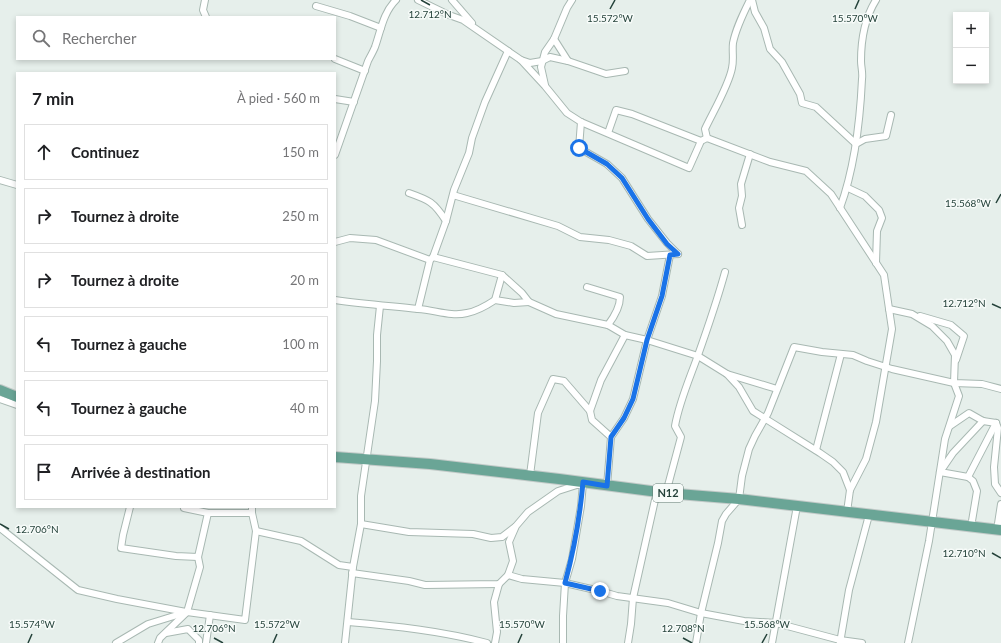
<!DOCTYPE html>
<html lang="fr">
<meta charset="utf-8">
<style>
body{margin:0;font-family:Lato,sans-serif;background:#f2f2f2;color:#202124}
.controls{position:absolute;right:12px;top:12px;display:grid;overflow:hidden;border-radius:0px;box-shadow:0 2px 6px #0003}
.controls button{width:36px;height:36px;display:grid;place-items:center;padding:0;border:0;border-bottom:1px solid #e0e0e0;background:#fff;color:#202124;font:20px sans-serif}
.stop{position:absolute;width:12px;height:12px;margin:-9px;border:3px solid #1a73e8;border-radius:50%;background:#fff}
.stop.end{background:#1a73e8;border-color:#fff;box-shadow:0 1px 4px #0008}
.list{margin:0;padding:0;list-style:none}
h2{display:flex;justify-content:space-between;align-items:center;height:52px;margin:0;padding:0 16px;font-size:17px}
h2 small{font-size:13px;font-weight:400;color:#757577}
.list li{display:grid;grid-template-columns:26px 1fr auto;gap:12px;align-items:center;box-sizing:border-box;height:56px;margin:0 8px 8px;padding:0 8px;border:1px solid #e0e0e0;border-radius:0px}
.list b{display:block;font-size:15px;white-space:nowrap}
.list em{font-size:13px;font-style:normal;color:#757577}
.icon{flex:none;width:22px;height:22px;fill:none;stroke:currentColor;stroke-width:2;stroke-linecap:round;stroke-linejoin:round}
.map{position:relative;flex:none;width:1001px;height:643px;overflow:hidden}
.search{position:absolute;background:#fff;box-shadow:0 2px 6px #0003;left:16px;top:16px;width:320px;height:44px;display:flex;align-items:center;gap:10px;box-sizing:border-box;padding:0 14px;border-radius:0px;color:#757577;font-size:15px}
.panel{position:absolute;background:#fff;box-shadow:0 2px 6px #0003;left:16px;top:72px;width:320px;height:436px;border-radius:0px}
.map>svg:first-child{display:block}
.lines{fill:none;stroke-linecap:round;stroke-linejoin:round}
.street-casing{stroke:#a8b8b2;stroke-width:8}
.primary-casing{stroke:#c2cac8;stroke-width:12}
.street{stroke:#fff;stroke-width:6}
.primary{stroke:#6aa596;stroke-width:10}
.route{stroke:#1a73e8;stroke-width:5}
.ticks{fill:none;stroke:#24423a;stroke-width:1.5}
.labels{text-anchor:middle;stroke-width:3;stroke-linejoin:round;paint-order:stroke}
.shield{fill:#f7fbf9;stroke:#637a73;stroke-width:1}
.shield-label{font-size:11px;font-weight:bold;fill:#24423a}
.ticks-label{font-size:10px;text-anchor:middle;fill:#24423a;stroke:#f7fbf9;stroke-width:3;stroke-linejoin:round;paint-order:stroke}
</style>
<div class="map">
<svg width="1001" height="643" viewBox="0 0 1001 643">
<rect width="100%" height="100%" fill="#e6efeb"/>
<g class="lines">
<defs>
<g id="street">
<polyline points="205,0 203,10 206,17"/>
<polyline points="418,0 449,15 463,20 521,60 545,86 567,113 581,122 689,168 701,141 707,138 770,162 806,171 831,194 884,275 892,329 876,422 866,459 850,490 847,512"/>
<polyline points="452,0 472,23"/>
<polyline points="752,0 755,12 764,28 770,49 782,62 800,94 802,103 816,107 856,144 865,139 886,136 891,115"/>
<polyline points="316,6 350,16 381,28"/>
<polyline points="554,39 568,61 606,74 625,71"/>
<polyline points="335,59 365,71"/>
<polyline points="521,60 530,63 542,61 550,57 568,61"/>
<polyline points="545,85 541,67 545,52 554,39 567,8 572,0"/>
<polyline points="335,99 354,102"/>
<polyline points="581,122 579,148 607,164 622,178 648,219 667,243 678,254"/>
<polyline points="608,133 616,110 632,114 701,141"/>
<path d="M707 138 705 129C713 112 729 85 732 68 734 60 732 51 733 43 736 28 743 14 750 0"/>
<path d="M335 155 368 61C370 57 373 52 375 47 381 30 383 13 396 0"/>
<polyline points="0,180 17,185"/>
<polyline points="848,188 865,196 879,210 882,218 877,231 876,263"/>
<path d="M409 193C429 200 434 202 446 221"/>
<polyline points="453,195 558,226 580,237 609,240 631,246 647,256 678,254"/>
<path d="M840 208C855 167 860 122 862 79 863 73 861 67 861 61 861 39 864 19 876 0"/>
<polyline points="742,225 739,208 742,196 741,184 750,154"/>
<polyline points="335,242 350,238 376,240 430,260"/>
<polyline points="433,257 502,275 522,293 529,302 556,314 608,325 625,335 647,340 698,356 727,374 739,387 753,411 820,453 833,462 843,472 850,490"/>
<path d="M587 287 620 297C620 307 614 317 608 325"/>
<path d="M335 300C363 304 390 306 418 309 435 310 451 317 467 313 478 311 486 306 495 300L514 303 529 302"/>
<polyline points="495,300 502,275"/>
<polyline points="418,309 430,260 433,257 446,221 454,190 469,153 472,138 485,102 508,51"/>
<polyline points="889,309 912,314 932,326 947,341 955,355 954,383 959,396 945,439 929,541 908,643"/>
<polyline points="920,316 951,325 964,336 956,360"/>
<polyline points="727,374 777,389"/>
<polyline points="0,399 17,405"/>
<polyline points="983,421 953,453 940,472 968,477 996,423"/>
<polyline points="996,423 998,428 994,467 995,484 1001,493"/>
<polyline points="950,426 969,413 983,421 996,423"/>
<polyline points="611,437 624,418 633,399 647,340 662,296 670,255"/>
<polyline points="816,450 841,354"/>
<polyline points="530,475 538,413 553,379 564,381 590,411"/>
<polyline points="968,477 973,481 977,491 971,527"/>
<polyline points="607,486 611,437 592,420 590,411 601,380 625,335"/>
<path d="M666 493 681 437 675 426C679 403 689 380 697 358 707 330 717 301 725 272"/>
<polyline points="130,507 123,535 121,548 176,556 198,557 208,513 184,508"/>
<polyline points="208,513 252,513"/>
<polyline points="361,524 409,532 473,534 491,538 502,537 515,527"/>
<polyline points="0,528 78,590 117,599 186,612"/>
<polyline points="997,530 1001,504"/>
<polyline points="256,531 301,541 339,565 353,567"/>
<polyline points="352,573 409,581 425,585 499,584 508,575 513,561 509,542 516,526 528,512 558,491 583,483 581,506 572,559 565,583 563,616 563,643"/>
<polyline points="508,575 522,579 565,583 600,591 617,596 668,603 701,613 744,621 776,623 840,640 862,643"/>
<path d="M348 622C395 626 442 631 487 643"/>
<polyline points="166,633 188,629 199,640 199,643"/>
<polyline points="116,643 148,624 187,612 245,620 256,531 252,513 252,507"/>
<polyline points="158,643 160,638 187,612 200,567 198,557"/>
<polyline points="206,643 210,615"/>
<polyline points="345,643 353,567 361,524 361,496 375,401 377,361 377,335 380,306"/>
<polyline points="495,643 497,632 494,602 499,584"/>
<polyline points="628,643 631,624 633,598 657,491"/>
<polyline points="696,643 701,613 718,543 722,521 726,514 739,499 742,476 749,449 755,436 768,413 794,347 822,352 853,355 867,361 892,369 954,383 982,384 1001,389"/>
<polyline points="772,643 797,506"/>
<polyline points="840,643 849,590 869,515"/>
</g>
<g id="primary">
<polyline points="0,390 17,397"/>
<polyline points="335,457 430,464 559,479 666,493 739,499 1001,530"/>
</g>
</defs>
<use href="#street" class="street-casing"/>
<use href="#primary" class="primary-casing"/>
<use href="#street" class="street"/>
<use href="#primary" class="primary"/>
</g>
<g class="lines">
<path class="route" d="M579 148 607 164 622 178 648 219 667 244 678 254 670 255 662 296 647 340 633 399 624 418 611 437 607 486 583 482C580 516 574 550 565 583L600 591"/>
</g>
<path class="ticks" d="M421 0 430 5M610 9 615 0M855 9 859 0M996 203 1001 194M992 304 1001 308M0 524 9 529M992 553 1001 558M214 638 223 643M683 638 692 643M28 643 32 634M273 643 277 634M518 643 522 634M762 643 767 634"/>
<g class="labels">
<rect class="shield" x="653" y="484" width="30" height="18" rx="3"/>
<g class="shield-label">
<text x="668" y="497">N12</text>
</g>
</g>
<g class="ticks-label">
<text x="430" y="18">12.712°N</text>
<text x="610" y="22">15.572°W</text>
<text x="855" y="22">15.570°W</text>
<text x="968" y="207">15.568°W</text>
<text x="964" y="307">12.712°N</text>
<text x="37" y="533">12.706°N</text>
<text x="964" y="557">12.710°N</text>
<text x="32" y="628">15.574°W</text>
<text x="277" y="628">15.572°W</text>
<text x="522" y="628">15.570°W</text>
<text x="767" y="628">15.568°W</text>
<text x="214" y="632">12.706°N</text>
<text x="683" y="632">12.708°N</text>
</g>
</svg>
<div class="controls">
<button>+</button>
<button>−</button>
</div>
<div class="stop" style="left:579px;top:148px"></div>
<div class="stop end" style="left:600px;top:591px"></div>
<div class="search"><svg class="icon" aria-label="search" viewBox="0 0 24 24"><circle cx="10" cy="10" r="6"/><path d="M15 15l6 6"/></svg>Rechercher</div>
<section class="panel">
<h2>7 min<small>À pied · 560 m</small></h2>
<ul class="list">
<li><svg class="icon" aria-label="ahead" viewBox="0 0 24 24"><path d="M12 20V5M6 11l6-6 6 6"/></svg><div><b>Continuez</b></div><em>150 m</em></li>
<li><svg class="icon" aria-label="right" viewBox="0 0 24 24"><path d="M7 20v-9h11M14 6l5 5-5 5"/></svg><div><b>Tournez à droite</b></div><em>250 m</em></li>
<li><svg class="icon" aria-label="right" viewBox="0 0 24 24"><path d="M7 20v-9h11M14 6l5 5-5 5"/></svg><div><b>Tournez à droite</b></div><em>20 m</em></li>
<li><svg class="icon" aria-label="left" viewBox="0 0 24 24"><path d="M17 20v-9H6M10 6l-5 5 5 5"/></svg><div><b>Tournez à gauche</b></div><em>100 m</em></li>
<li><svg class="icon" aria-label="left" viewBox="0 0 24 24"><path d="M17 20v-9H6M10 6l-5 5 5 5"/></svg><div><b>Tournez à gauche</b></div><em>40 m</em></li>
<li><svg class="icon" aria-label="arrive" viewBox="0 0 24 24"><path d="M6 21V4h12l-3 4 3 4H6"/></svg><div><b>Arrivée à destination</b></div></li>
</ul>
</section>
</div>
